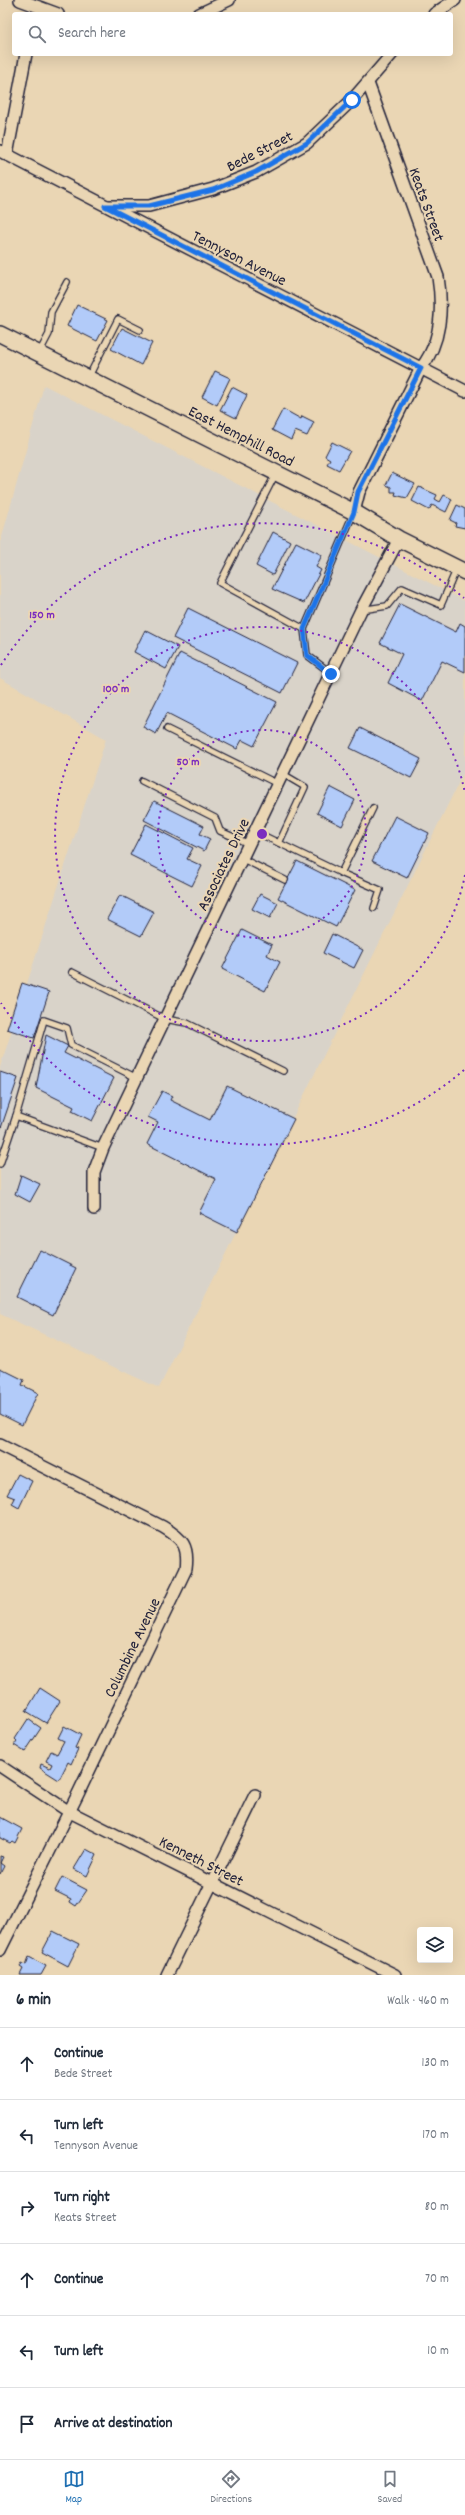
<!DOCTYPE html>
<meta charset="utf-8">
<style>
body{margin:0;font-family:Dekko,sans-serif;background:#f6f6f7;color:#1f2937}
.controls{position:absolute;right:12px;bottom:12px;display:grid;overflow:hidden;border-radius:4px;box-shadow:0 4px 16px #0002}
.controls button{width:36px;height:36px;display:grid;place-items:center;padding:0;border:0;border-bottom:1px solid #e0e1e3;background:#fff;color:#1f2937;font:20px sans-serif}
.stop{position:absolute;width:12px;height:12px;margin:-9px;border:3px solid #1a73e8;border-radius:50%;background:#fff}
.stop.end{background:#1a73e8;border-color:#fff;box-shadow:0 1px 4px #0008}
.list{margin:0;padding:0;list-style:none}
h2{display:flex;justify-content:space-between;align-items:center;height:52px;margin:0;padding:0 16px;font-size:17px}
h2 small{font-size:13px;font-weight:400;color:#747a83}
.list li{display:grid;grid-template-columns:26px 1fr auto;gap:12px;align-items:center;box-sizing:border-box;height:72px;padding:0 16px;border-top:1px solid #e0e1e3}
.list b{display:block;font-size:15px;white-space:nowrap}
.list p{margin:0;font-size:13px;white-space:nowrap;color:#747a83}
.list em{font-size:13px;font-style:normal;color:#747a83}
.icon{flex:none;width:22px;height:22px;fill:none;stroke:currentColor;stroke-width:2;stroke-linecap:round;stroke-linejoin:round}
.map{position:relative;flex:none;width:465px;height:1975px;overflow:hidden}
.search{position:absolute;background:#fff;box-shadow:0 4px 16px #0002;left:12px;right:12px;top:12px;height:44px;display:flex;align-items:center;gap:10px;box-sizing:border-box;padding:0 14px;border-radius:4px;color:#747a83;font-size:15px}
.sheet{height:484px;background:#fff}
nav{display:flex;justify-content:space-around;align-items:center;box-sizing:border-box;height:56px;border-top:1px solid #e0e1e3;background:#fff;font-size:11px;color:#747a83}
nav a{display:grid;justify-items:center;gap:2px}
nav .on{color:#1f6fb2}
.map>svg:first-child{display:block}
.built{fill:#d9d3c9}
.building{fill:#b2cbf9;stroke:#22223b}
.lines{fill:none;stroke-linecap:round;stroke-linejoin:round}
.lane-casing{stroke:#22223b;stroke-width:8}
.street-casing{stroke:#22223b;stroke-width:14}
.secondary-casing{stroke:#22223b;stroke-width:18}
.lane{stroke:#ead6b4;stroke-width:5.5}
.street{stroke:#ead6b4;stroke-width:11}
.secondary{stroke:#ead6b4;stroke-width:15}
.route{stroke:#1a73e8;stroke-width:5}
.ring{fill:none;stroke:#7b2cbf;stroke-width:2;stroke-dasharray:2 4}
.labels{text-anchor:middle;stroke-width:4;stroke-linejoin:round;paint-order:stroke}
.street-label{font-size:16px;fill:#22223b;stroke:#ead6b4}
.centre{fill:#7b2cbf;stroke:#ead6b4;stroke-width:2}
.ring-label{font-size:12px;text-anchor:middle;font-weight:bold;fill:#7b2cbf;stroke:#ead6b4;stroke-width:4;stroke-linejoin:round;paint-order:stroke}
</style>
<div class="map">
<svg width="465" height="1975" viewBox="0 0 465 1975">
<rect width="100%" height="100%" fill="#ead6b4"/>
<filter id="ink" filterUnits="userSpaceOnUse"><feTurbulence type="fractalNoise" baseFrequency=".025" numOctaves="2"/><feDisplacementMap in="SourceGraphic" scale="8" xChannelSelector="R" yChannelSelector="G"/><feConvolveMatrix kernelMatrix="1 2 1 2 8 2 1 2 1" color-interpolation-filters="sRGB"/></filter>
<g filter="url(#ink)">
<polygon class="built" points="44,385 465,601 465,770 159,1388 0,1314 0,1067 106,739 0,678 0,544"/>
<g class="building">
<polygon points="77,305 108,320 97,341 67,326"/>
<polygon points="122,328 152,343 141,365 111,349"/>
<polygon points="215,371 230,378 217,405 202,397"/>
<polygon points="232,387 247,395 236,418 220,410"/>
<polygon points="283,409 301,419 302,416 314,422 307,436 295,431 291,440 272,430"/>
<polygon points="332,442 350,451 339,470 327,464 330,459 325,456"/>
<polygon points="392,473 415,484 407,498 395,495 396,492 391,492 391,487 386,485"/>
<polygon points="419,487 437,495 435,499 440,502 444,495 452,499 446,512 432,505 429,510 412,501"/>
<polygon points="457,505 465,509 465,528 455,526 456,523 450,520"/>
<polygon points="273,532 290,541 273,575 256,566"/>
<polygon points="296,542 322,555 316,567 321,570 304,603 272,589"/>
<polygon points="400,604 456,632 460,623 465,626 465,672 442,661 422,701 388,683 402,654 380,643"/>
<polygon points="188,608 297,663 282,693 173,638"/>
<polygon points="145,630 178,647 166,669 134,652"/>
<polygon points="180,653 277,702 254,746 242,740 237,749 167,713 156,734 143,727"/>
<polygon points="360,728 421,759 411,778 350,748"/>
<polygon points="330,787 355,800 342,826 317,813"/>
<polygon points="154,801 204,826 200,834 210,839 204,851 144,820"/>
<polygon points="395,816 429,833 407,878 372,861"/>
<polygon points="146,824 193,848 187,859 202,866 192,886 130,855"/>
<polygon points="297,861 355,890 336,927 278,898"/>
<polygon points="260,894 278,903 270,918 252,909"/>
<polygon points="120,895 154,912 141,936 107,919"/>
<polygon points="242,930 272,945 267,955 280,962 265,991 222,969"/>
<polygon points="332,934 363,950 354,968 323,953"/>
<polygon points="22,983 49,992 34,1038 7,1029"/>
<polygon points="46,1035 68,1046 64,1053 114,1078 92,1121 72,1111 74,1107 36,1088"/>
<polygon points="0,1072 18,1078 0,1131"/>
<polygon points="227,1086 294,1119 237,1232 199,1213 216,1179 147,1144 158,1122 148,1117 162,1091 172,1096 170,1100 210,1120"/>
<polygon points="21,1175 40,1184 30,1202 15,1194"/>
<polygon points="40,1250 76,1268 53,1315 17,1297"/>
<polygon points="0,1368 24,1380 22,1385 38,1393 22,1425 0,1414"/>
<polygon points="18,1474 32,1481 19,1508 12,1504 15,1498 7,1495"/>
<polygon points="40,1688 60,1701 46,1723 26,1711"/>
<polygon points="28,1719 41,1728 25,1752 14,1745 17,1741 15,1739"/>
<polygon points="64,1726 81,1735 75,1748 78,1749 71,1764 68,1762 59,1780 40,1768 41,1764 50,1768 52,1764 46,1761 51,1751 57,1754 64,1741 58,1738"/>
<polygon points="0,1817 22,1829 15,1843 12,1841 10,1843 0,1838"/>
<polygon points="86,1849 97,1855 87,1876 74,1869"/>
<polygon points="0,1856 3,1857 0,1863 4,1866 0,1874"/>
<polygon points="62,1877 87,1890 76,1906 70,1902 71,1899 55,1891"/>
<polygon points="53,1931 79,1944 68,1966 42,1952"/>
<polygon points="29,1957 46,1966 41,1975 20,1975 23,1969 20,1967 22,1963 26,1965"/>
</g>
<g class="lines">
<defs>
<g id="lane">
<polyline points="39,353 49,334 51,312 67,282"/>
<polyline points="88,378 118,319 140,330"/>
<polyline points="276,473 220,583 304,629"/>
<polyline points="361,610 387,606 402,588 441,605 457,568"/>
<polyline points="331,673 307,655 304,629 354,512"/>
<polyline points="167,729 278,784"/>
<polyline points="142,781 215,818 220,831 249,844"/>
<polyline points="256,832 341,873 373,808"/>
<polyline points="279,843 305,787 283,774"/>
<polyline points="243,859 285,880"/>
<polyline points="341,873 380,890 374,908"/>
<polyline points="72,972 165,1019 187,1023 283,1071"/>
<polyline points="16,1116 44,1020 67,1028 71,1045 137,1078"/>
<polyline points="0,1164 16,1116 103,1148"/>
</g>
<g id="street">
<polyline points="20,0 58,14"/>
<polyline points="199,14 229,0"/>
<polyline points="434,14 455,0"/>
<polyline points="0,151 465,391"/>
<polyline points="7,155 26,54"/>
<polyline points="108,206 149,206 213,189 256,172 307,143 352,100 392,54"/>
<path d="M354 512 359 492 421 368C441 343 443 308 438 277L368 83"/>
<polyline points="94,1209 94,1172 103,1148 361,610 399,539"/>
<path d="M0 1445 163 1527C183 1539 189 1546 186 1569L77 1796 0 1950"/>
<polyline points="0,1766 68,1811 395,1975"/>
<polyline points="167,1975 255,1795"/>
</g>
<polyline id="secondary" points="0,334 354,512 399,539 465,572"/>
</defs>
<use href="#lane" class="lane-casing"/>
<use href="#street" class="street-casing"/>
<use href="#secondary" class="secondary-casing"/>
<use href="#lane" class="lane"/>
<use href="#street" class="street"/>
<use href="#secondary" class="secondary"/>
</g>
</g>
<g class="lines" filter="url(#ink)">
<polyline class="route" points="331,674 307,655 304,629 354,512 358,492 421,368 105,206 149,206 213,190 256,172 307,143 352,100"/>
</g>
<g class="ring">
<circle cx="262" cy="834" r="104"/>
<path d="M465 875A207 207 0 1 1 465 793"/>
<path d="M464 1070A311 311 0 0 1 1 1003M1 665A311 311 0 0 1 464 598"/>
</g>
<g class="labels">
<g class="street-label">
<text transform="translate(259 150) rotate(-27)" y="6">Bede Street</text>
<text transform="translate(428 204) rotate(70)" y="6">Keats Street</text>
<text transform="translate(240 257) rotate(27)" y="6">Tennyson Avenue</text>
<text transform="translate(242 435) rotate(27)" y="6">East Hemphill Road</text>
<text transform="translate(222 864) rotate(-64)" y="6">Associates Drive</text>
<text transform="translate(131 1647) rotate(-64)" y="6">Columbine Avenue</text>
<text transform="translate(202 1860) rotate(27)" y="6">Kenneth Street</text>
</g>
</g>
<circle cx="262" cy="834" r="6" class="centre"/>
<g class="ring-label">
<text x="42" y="618">150 m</text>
<text x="116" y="692">100 m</text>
<text x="188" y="765">50 m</text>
</g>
</svg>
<div class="controls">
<button><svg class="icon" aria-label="layers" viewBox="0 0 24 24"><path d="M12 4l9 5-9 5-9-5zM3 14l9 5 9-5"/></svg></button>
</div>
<div class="stop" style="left:352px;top:100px"></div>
<div class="stop end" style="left:331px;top:674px"></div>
<div class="search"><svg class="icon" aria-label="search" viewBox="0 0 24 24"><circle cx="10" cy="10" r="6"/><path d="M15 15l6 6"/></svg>Search here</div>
</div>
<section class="sheet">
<h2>6 min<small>Walk · 460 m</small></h2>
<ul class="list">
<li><svg class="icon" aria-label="ahead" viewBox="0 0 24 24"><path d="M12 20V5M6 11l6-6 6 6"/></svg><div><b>Continue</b><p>Bede Street</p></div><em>130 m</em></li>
<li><svg class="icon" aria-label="left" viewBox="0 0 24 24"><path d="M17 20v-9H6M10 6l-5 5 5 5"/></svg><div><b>Turn left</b><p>Tennyson Avenue</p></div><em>170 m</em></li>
<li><svg class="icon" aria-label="right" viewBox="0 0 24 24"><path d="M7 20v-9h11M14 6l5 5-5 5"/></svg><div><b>Turn right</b><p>Keats Street</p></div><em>80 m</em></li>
<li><svg class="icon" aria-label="ahead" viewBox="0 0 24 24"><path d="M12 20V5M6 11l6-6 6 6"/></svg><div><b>Continue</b></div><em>70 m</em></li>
<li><svg class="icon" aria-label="left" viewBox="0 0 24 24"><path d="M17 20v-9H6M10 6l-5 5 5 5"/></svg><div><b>Turn left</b></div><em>10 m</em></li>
<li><svg class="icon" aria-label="arrive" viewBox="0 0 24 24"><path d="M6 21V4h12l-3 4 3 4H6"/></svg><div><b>Arrive at destination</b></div></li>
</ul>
</section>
<nav>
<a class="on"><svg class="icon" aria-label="map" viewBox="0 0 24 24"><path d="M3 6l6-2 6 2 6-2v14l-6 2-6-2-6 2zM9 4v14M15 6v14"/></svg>Map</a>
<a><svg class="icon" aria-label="directions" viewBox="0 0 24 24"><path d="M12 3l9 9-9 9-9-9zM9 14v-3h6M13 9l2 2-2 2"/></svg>Directions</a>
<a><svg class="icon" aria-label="saved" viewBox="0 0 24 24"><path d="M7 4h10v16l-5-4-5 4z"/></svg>Saved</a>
</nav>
